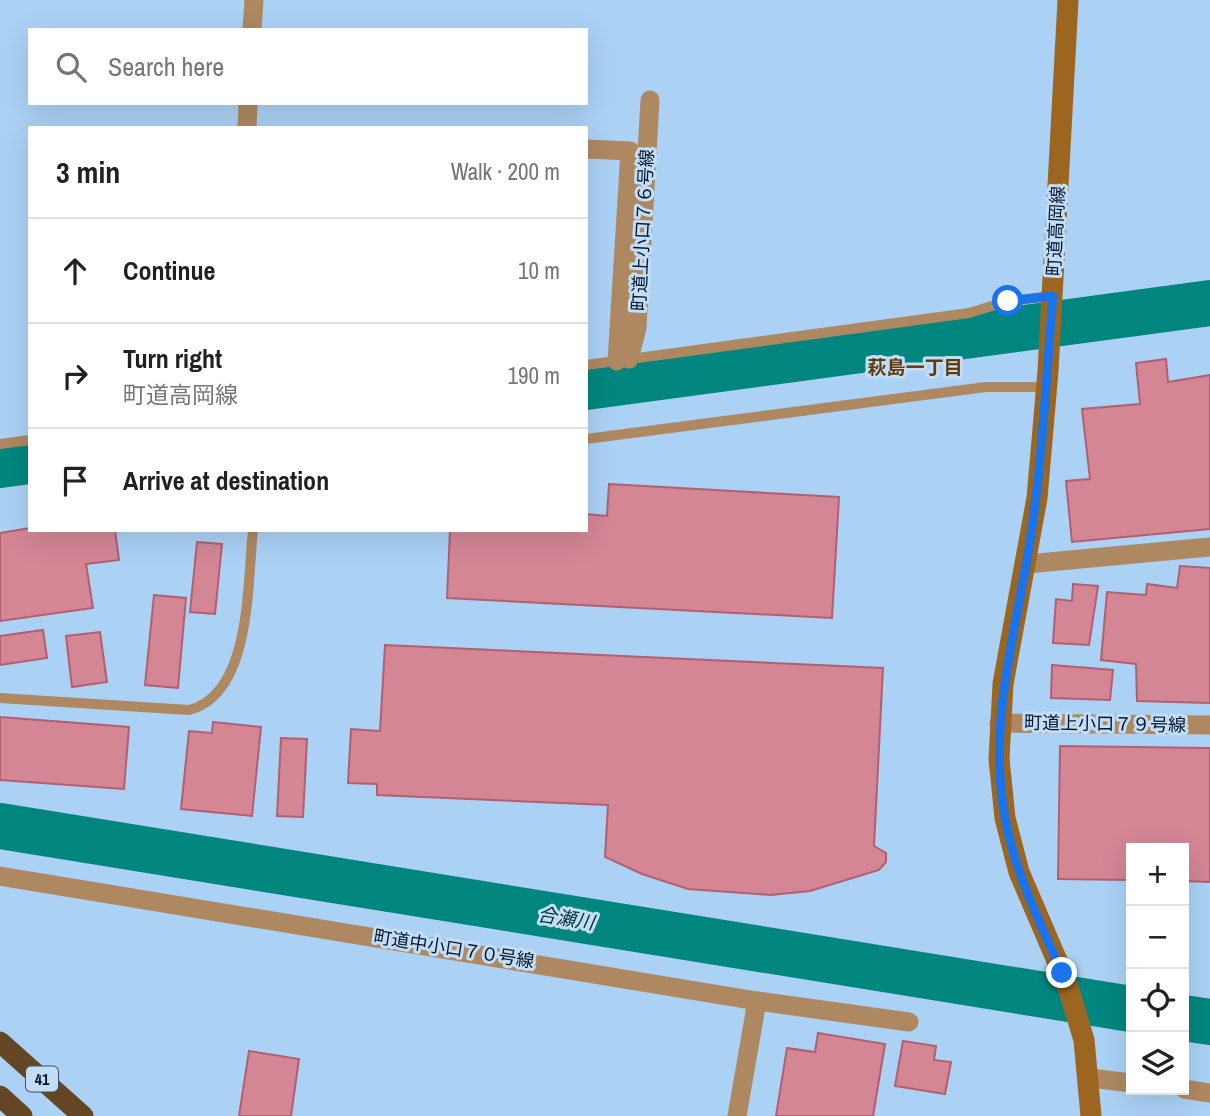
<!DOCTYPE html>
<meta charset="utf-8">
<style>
body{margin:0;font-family:"Archivo Narrow","Noto Sans JP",sans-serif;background:#f6f6f6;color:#202124}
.controls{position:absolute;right:21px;bottom:21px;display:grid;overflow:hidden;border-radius:0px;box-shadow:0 7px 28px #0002}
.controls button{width:63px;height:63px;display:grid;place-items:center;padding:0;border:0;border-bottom:2px solid #e0e0e0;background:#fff;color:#202124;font:35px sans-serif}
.stop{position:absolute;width:21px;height:21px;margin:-16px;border:5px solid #1a73e8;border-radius:50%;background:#fff}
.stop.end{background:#1a73e8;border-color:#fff;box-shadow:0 2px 7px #0008}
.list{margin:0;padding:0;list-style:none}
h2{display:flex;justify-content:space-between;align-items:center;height:91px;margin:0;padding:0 28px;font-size:30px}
h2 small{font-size:23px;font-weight:400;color:#757577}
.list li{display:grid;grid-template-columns:46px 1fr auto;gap:21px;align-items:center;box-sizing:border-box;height:105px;padding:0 28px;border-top:2px solid #e0e0e0}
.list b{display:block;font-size:26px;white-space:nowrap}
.list p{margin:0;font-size:23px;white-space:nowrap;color:#757577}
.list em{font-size:23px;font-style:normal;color:#757577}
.icon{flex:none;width:38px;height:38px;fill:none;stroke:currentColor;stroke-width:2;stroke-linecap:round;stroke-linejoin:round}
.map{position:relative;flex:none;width:1210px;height:1116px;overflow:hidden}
.search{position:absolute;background:#fff;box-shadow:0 7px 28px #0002;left:28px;top:28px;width:560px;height:77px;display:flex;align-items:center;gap:18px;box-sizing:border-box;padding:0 24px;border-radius:0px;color:#757577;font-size:26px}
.panel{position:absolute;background:#fff;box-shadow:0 7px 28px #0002;left:28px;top:126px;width:560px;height:406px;border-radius:0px}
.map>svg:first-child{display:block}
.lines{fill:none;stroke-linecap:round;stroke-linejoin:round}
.river{stroke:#00867e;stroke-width:46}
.building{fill:#d48695;stroke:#b25f70;stroke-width:2}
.lane{stroke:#ae8861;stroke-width:10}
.street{stroke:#ae8861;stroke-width:19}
.secondary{stroke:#9c6621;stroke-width:21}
.highway{stroke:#644625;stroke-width:21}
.route{stroke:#1a73e8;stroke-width:9}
.labels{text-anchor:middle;stroke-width:6;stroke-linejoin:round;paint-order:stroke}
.shield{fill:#c3ddf5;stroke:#3a5269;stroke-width:2}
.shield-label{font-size:16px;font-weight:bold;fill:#00172d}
.street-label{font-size:18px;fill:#00172d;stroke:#c3ddf5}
.neighbourhood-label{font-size:19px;font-weight:bold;fill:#613b09;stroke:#c3ddf5}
.water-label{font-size:19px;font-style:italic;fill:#003330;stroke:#c3ddf5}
</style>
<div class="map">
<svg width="1210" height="1116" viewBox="0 0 1210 1116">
<rect width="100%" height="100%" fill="#abd1f5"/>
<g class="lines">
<g class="river">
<polyline points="586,387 1210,303"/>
<polyline points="0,465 30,461"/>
<polyline points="0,826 1131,1009"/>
<polyline points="1184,1018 1210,1022"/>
</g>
</g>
<g class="building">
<polygon points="1166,359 1168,382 1210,375 1210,529 1072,542 1066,481 1090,479 1082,409 1140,404 1136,363"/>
<polygon points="609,484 839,497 832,618 447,598 450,530 586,530 586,514 607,516"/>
<polygon points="30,528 115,530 119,560 86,564 93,608 0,621 0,533"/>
<polygon points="197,542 222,544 215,614 190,612"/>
<polygon points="1180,566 1210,568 1210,703 1137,701 1136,664 1101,660 1107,592 1146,595 1147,584 1177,588"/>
<polygon points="1073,584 1098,586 1089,645 1053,643 1056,599 1072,601"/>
<polygon points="154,595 186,598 178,688 145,685"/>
<polygon points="43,630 47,658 0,665 0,636"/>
<polygon points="100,632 107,682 72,687 66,636"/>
<polygon points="385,645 883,668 874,846 886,853 886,862 879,870 810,891 771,895 688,889 642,874 605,857 608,805 377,795 377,784 348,783 351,729 380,731"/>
<polygon points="1052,665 1113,670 1110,700 1051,698"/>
<polygon points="0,717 129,727 124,789 0,780"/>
<polygon points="213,722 261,727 252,816 181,809 189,731 212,733"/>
<polygon points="281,738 307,739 303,817 277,816"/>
<polygon points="1060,746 1210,748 1210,882 1184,881 1184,848 1131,848 1131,880 1058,879"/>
<polygon points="818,1033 885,1044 873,1116 776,1116 787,1048 815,1052"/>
<polygon points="903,1041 936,1046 934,1060 951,1062 945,1094 895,1086"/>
<polygon points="249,1051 299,1059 291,1116 239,1116"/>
</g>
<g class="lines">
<g class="lane">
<polyline points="586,365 969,313 1008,301 1053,296"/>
<polyline points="586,439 986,387 1047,387"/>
<polyline points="0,444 30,440"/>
<path d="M0 698 189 710C252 694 247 583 253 530"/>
</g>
<g class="street">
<polyline points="252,30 254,0"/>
<polyline points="247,128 248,103"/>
<polyline points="586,149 630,151 617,361"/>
<polyline points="629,359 637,328 650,100"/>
<polyline points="1027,564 1210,547"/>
<polyline points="999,723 1210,725"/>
<polyline points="0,876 757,1001 909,1022"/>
<polyline points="1090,1078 1131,1083"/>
<polyline points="1184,1089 1210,1093"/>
<polyline points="737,1116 757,1001"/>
</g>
<polyline class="secondary" points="1068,0 1048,371 1037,498 1003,684 999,759 1005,818 1019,872 1067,984 1084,1040 1091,1116"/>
<g class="highway">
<polyline points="0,1042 83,1116"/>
<polyline points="0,1096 22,1116"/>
</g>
</g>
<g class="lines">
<path class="route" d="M1008 301 1053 296C1046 376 1043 455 1031 534 1017 630 987 721 1005 818 1015 873 1040 922 1062 973"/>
</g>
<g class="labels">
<rect class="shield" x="26" y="1066.5" width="32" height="25" rx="5"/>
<g class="shield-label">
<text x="42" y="1085">41</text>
</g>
<g class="street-label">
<text transform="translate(643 230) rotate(-87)" y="6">町道上小口７６号線</text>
<text transform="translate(1056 231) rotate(-87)" y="6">町道高岡線</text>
<text transform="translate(1105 724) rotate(1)" y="6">町道上小口７９号線</text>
<text transform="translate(454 949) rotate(9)" y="6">町道中小口７０号線</text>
</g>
<g class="neighbourhood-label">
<text x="915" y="374">萩島一丁目</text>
</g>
<g class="water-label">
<text transform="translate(566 918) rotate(9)" y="7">合瀬川</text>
</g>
</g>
</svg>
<div class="controls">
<button>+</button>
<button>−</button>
<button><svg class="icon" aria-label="locate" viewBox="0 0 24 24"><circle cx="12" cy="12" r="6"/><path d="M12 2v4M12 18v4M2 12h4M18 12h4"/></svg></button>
<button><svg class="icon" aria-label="layers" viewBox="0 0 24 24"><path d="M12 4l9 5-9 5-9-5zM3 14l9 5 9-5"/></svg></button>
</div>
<div class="stop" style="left:1008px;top:301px"></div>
<div class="stop end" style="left:1062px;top:973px"></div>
<div class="search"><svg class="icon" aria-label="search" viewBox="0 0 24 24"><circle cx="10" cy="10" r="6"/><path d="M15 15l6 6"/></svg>Search here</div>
<section class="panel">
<h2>3 min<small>Walk · 200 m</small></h2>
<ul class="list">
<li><svg class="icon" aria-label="ahead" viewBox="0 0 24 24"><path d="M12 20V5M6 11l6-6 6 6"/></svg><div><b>Continue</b></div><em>10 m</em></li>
<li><svg class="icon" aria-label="right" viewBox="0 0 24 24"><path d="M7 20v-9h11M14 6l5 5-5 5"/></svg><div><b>Turn right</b><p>町道高岡線</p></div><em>190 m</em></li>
<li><svg class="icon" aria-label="arrive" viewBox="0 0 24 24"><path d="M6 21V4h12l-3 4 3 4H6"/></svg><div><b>Arrive at destination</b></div></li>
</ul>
</section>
</div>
